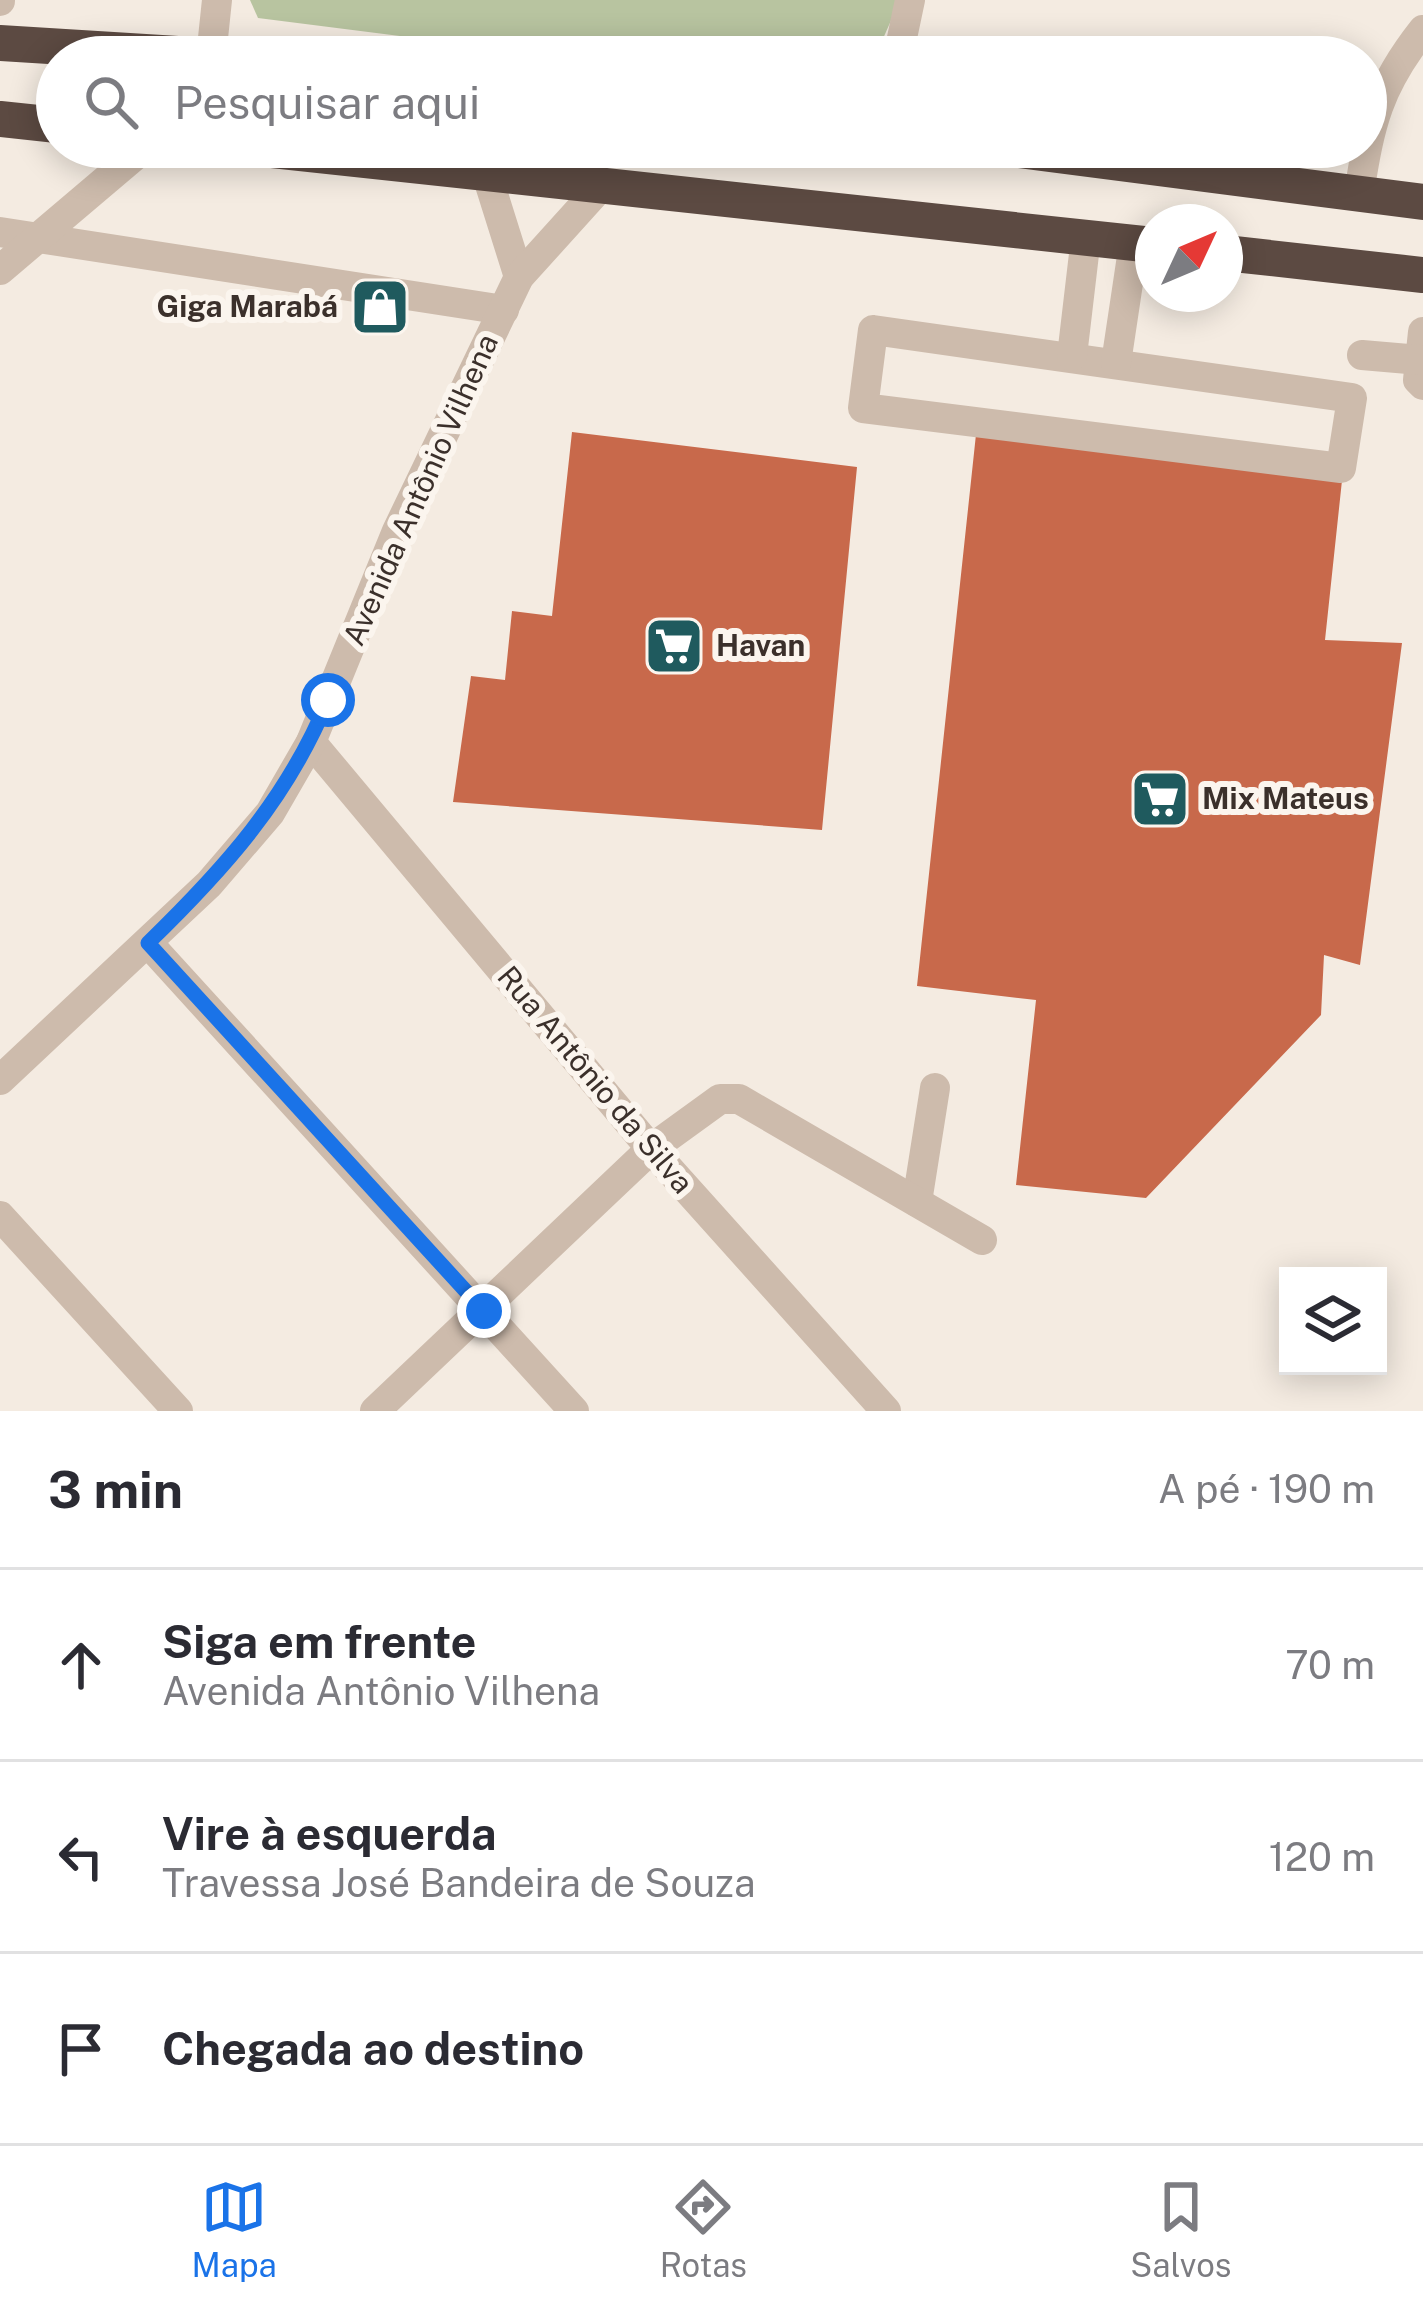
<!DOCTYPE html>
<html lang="pt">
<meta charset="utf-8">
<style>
body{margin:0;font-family:"Public Sans",sans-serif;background:#f2f2f3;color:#2b2b33}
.controls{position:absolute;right:36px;bottom:36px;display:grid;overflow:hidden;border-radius:0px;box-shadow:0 6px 30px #0003}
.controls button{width:108px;height:108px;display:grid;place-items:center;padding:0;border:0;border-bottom:3px solid #e1e1e2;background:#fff;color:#2b2b33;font:60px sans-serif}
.compass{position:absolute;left:1135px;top:204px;width:108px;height:108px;border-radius:50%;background:#fff;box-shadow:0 6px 30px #0003;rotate:46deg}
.stop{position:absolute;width:36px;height:36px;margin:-27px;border:9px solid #1a73e8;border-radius:50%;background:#fff}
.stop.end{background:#1a73e8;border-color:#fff;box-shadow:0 3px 12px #0008}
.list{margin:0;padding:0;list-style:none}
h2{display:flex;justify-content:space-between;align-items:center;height:156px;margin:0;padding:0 48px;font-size:51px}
h2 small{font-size:39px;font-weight:400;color:#7c7c81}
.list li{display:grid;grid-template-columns:78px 1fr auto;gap:36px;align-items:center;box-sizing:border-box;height:192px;padding:0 48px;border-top:3px solid #e1e1e2}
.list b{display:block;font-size:45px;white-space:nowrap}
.list p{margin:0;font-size:39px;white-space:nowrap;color:#7c7c81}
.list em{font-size:39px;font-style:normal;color:#7c7c81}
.icon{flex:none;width:66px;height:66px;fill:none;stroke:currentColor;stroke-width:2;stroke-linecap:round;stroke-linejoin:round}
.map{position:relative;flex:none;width:1423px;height:1411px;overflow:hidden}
.search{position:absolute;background:#fff;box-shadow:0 6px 30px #0003;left:36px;right:36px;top:36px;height:132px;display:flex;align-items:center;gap:30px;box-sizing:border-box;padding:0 42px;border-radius:66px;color:#7c7c81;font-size:45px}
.sheet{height:732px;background:#fff}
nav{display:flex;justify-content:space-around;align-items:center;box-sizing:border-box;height:168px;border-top:3px solid #e1e1e2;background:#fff;font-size:33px;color:#7c7c81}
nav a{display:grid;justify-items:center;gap:6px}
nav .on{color:#1a73e8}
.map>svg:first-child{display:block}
.green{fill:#b8c4a0}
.building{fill:#c8694b}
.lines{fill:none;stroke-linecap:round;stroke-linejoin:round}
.minor{stroke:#cdbbac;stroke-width:30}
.highway{stroke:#5c4a42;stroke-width:36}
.route{stroke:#1a73e8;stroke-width:15}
.labels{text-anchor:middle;stroke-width:12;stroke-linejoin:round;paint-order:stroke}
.poi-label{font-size:30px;font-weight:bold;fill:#3b302b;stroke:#fbf5ee;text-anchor:start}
.street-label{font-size:30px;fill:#3b302b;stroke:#fbf5ee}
</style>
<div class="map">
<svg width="1423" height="1411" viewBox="0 0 1423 1411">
<rect width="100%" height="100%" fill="#f4ebe1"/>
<polygon class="green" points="250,0 900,0 875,57 564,57 258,18"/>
<g class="building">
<polygon points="977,425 1343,471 1325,640 1402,643 1360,965 1324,955 1321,1015 1146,1198 1016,1185 1036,1000 917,986"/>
<polygon points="572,432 857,467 822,830 453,802 471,676 505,680 512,611 552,616"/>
</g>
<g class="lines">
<g class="minor">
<polyline points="0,1 0,0"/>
<polyline points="211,57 217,0"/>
<polyline points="898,57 910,0"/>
<polyline points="486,172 519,277"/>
<path d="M1359 193C1370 123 1378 87 1423 30"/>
<polyline points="0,232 504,310"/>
<polyline points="0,270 145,147"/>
<polygon points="873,330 1352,398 1341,468 863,408"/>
<polyline points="1423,332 1418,380 1423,385"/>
<polyline points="1362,355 1420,360"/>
<polyline points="1072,356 1086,237"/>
<polyline points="1116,363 1134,243"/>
<polyline points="311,742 651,1149 886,1411"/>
<polyline points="148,943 574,1411"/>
<polyline points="0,1080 209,884 270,813 311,742 397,531 519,277 603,184"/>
<polyline points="917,1202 935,1088"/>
<polyline points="0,1216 178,1411"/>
<polyline points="375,1411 651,1149 720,1099 739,1099 982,1240"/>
</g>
<g class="highway">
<polyline points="0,43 226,57"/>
<polyline points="0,119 57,125"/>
<polyline points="244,147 1153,245"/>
<polyline points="996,147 1423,202"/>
<polyline points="1225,253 1423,275"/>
</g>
</g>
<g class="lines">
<path class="route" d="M328 700C287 799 225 868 148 943L484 1311"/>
</g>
<defs>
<symbol id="shop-square" viewBox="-11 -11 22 22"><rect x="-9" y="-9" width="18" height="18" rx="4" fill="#1f5a5e" stroke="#fbf5ee"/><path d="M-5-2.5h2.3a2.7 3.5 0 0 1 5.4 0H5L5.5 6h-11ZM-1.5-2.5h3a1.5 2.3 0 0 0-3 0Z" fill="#fff"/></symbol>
<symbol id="supermarket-square" viewBox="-11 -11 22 22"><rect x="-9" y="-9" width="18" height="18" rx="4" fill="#1f5a5e" stroke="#fbf5ee"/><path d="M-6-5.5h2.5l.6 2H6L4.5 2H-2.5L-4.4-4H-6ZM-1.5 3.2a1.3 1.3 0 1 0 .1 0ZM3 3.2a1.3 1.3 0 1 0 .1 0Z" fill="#fff"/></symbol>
</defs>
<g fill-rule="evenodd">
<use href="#shop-square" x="347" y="274" width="66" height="66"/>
<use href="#supermarket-square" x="641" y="613" width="66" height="66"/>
<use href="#supermarket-square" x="1127" y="766" width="66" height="66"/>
</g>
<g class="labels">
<g class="poi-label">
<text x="338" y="317" text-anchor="end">Giga Marabá</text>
<text x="716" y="656">Havan</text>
<text x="1202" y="809">Mix Mateus</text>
</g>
<g class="street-label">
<text transform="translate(421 490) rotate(-66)" y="10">Avenida Antônio Vilhena</text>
<text transform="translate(595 1080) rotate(50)" y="10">Rua Antônio da Silva</text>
</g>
</g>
</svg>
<div class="controls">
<button><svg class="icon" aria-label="layers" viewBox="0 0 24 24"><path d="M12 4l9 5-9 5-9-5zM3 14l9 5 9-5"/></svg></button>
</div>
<svg class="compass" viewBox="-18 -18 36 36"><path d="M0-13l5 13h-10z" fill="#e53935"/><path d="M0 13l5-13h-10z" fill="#7c7c81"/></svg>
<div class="stop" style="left:328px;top:700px"></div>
<div class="stop end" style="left:484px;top:1311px"></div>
<div class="search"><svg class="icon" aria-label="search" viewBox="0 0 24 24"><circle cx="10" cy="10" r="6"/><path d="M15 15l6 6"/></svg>Pesquisar aqui</div>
</div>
<section class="sheet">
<h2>3 min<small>A pé · 190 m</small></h2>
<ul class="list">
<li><svg class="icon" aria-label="ahead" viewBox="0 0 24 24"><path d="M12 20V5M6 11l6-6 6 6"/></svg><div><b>Siga em frente</b><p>Avenida Antônio Vilhena</p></div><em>70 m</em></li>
<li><svg class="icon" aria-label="left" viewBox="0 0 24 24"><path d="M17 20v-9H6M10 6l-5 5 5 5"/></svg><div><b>Vire à esquerda</b><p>Travessa José Bandeira de Souza</p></div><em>120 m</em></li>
<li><svg class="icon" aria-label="arrive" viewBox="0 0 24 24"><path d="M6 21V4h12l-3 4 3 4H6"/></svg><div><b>Chegada ao destino</b></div></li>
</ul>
</section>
<nav>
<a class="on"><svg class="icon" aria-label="map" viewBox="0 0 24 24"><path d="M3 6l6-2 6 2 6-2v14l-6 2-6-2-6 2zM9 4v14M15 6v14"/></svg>Mapa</a>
<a><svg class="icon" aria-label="directions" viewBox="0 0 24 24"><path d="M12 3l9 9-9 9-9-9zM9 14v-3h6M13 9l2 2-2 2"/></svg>Rotas</a>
<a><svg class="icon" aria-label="saved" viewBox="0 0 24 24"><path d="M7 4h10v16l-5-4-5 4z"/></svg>Salvos</a>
</nav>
